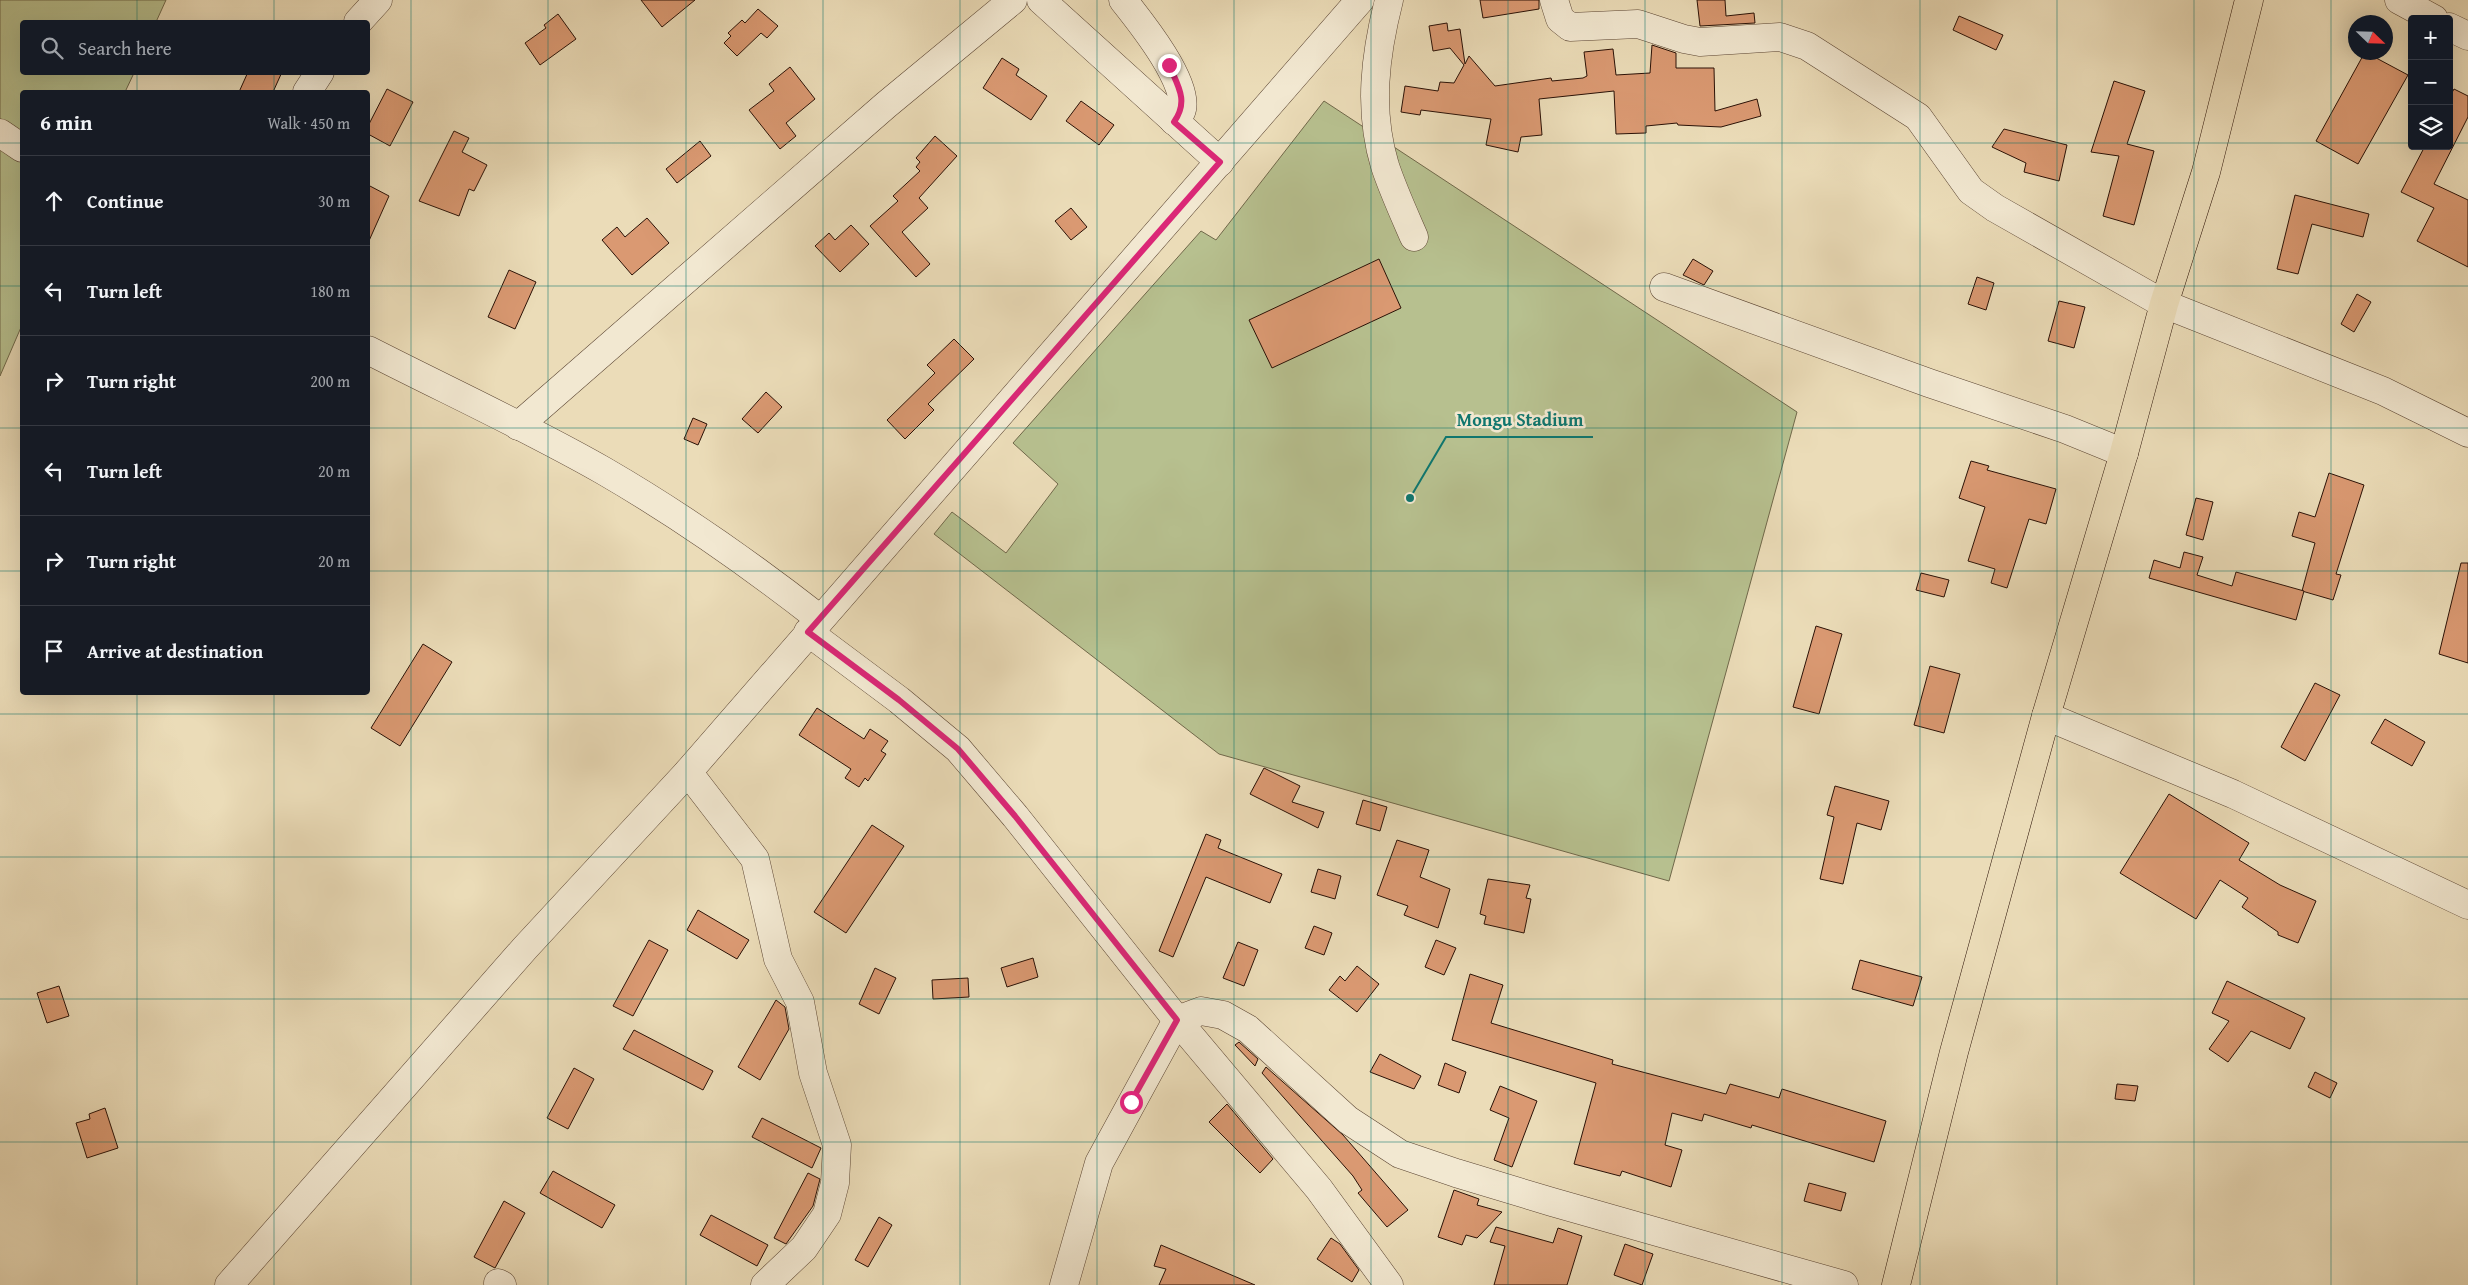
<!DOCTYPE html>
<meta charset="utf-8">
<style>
body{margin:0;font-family:"Gentium Book Plus",serif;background:#20242c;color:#f1f3f6}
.controls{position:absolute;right:15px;top:15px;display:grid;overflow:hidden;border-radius:5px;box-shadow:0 5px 20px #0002}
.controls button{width:45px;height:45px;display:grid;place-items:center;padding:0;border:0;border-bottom:1px solid #363941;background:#171b24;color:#f1f3f6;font:25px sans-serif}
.compass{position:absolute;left:2348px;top:15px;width:45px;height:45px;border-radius:50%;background:#171b24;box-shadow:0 5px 20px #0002;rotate:113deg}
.stop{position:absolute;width:15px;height:15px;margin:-11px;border:4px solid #db2777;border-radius:50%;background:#fff}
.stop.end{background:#db2777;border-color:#fff;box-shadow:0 1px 5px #0008}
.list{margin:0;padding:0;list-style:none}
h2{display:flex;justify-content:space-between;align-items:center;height:65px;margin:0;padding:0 20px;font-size:21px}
h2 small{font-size:16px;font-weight:400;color:#9ea1a6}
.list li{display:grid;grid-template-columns:32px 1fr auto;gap:15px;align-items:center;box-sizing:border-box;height:90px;padding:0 20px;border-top:1px solid #363941}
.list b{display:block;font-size:19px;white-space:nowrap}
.list em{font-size:16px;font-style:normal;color:#9ea1a6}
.icon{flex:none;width:28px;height:28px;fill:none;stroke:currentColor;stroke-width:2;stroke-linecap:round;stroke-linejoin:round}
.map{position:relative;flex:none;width:2468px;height:1285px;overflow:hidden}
.search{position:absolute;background:#171b24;box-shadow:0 5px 20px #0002;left:20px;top:20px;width:350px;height:55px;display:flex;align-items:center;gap:12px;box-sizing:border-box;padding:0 18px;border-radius:5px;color:#9ea1a6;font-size:19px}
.panel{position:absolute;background:#171b24;box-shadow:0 5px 20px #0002;left:20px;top:90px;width:350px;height:605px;border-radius:5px}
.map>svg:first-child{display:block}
.green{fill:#b7c08f;stroke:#70684a}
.building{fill:#da9972;stroke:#2a1106}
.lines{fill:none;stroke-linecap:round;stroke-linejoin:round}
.minor-casing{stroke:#5a4432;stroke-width:29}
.major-casing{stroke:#2a1106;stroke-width:29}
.minor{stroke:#f2e8d1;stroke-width:28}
.major{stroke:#ebdcb8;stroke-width:28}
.route{stroke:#db2777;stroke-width:6}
.grid{fill:none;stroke:#0f766e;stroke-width:1;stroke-opacity:0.55}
.leader{fill:none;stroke:#0f766e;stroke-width:2}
.callout-dot{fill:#0f766e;stroke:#f2e8d1;stroke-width:2}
.callout-label{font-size:18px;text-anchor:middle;font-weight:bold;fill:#0f766e;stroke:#f2e8d1;stroke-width:5;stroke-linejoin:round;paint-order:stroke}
</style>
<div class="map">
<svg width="2468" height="1285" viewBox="0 0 2468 1285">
<rect width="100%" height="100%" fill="#ebdcb8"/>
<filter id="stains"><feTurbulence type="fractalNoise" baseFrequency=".004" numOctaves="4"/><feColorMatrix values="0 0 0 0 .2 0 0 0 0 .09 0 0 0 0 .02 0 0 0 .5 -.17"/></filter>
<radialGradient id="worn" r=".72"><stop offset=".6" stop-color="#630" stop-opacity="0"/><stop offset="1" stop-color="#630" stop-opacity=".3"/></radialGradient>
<g class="green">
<polygon points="0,0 166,0 156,22 22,22 22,72 134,73 125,92 22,92 22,325 0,376"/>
<polygon points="1324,101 1797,412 1669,881 1219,754 934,534 952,512 1006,553 1058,484 1013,443 1201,231 1216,240"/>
</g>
<g class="building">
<polygon points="641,0 695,0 662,27"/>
<polygon points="1480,0 1539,0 1539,9 1483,18"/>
<polygon points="1697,0 1725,0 1726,16 1754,13 1755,23 1700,26"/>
<polygon points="758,9 778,26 767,38 761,33 737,56 724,43 731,36 728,33 742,20 745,23"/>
<polygon points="558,14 576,39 540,65 525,43 546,28 544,25"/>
<polygon points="1959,16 2003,35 1996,50 1953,30"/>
<polygon points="1447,23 1448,31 1460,29 1465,64 1469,56 1495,86 1551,78 1552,81 1583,78 1587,76 1584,52 1613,49 1616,75 1650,73 1652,45 1676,53 1676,68 1714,68 1715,111 1757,99 1761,116 1721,127 1678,125 1677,123 1646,126 1646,133 1616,134 1614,91 1539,99 1542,135 1521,137 1518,152 1486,145 1491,119 1421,110 1420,115 1401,112 1405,86 1438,91 1440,82 1454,83 1464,65 1450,48 1433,51 1429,26"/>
<polygon points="2365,52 2408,75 2358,164 2316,141"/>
<polygon points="1002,58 1019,69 1016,75 1047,96 1031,120 983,88"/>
<polygon points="790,67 815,99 786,123 796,136 780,149 749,110 774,91 769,84"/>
<polygon points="248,72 282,72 273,92 239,92"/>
<polygon points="2114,81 2145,91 2127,144 2154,151 2134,225 2103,216 2119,156 2091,152"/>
<polygon points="387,89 413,102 390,146 368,134 368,126"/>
<polygon points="2454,89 2468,96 2468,117 2434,184 2468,200 2468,267 2417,241 2434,208 2401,192 2425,146 2449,146 2449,98"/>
<polygon points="1081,101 1114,125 1099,145 1066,121"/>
<polygon points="2004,129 2067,145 2059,181 2024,172 2026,163 1992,147"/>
<polygon points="454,131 469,138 462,152 487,165 474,191 469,189 459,216 419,201"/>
<polygon points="935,136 957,156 919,198 928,208 902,232 930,264 916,277 870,226 898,201 893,196 920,171 916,167 920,162 916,158"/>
<polygon points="700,141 711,156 677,183 666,169"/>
<polygon points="368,185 389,196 368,243"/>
<polygon points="2295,195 2369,214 2363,237 2312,224 2298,274 2277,269"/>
<polygon points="1071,208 1087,227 1071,240 1055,221"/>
<polygon points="647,218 669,243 632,275 602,240 617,227 625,237"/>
<polygon points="851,225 869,244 840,272 815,246 829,233 835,240"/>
<polygon points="1379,259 1401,308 1272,368 1249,320"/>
<polygon points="1693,259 1713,271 1704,285 1683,275"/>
<polygon points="509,270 536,282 515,329 488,317"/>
<polygon points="1977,277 1994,283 1986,310 1968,304"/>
<polygon points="2357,294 2371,302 2354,332 2341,324"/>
<polygon points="2059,301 2085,307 2074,348 2048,341"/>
<polygon points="954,339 974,359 928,404 934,410 905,439 887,420 935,373 927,365"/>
<polygon points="766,392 782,407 758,433 742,419"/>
<polygon points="693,418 707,424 698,445 684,439"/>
<polygon points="1971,461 1989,466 1987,470 2056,489 2046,524 2029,519 2007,588 1991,583 1995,569 1968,561 1985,507 1959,498"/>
<polygon points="2329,473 2364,485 2336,574 2341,575 2333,600 2302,591 2315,543 2292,536 2299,512 2315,517"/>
<polygon points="2196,498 2213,502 2203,540 2186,535"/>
<polygon points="2184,552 2203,557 2197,575 2232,586 2236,572 2304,591 2296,620 2149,578 2154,560 2180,568"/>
<polygon points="2461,563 2468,563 2468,663 2439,654"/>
<polygon points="1921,573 1949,580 1944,597 1916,590"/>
<polygon points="1816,626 1842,634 1819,714 1793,707"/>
<polygon points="423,644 452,662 400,746 371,728"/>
<polygon points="1930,666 1960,674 1944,733 1914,725"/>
<polygon points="2315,683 2340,695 2305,761 2281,747"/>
<polygon points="817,708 864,739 870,729 888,741 881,751 886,754 868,781 865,778 859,787 845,778 851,769 799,735"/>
<polygon points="2385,719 2425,742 2412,766 2371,743"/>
<polygon points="1264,768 1300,786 1292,802 1324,812 1318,828 1250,794"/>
<polygon points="1835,786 1889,801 1881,830 1857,823 1843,884 1820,879 1834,817 1827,815"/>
<polygon points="2169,794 2249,843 2239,860 2280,885 2316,901 2298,943 2278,935 2278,932 2242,907 2248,898 2220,880 2196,919 2120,873"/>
<polygon points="1363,800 1387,807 1380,831 1356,824"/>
<polygon points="872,825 904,846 846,933 814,912"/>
<polygon points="1206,834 1221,840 1218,848 1282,874 1270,903 1206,877 1173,957 1159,951"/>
<polygon points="1397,840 1429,850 1420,877 1450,889 1438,928 1404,915 1408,906 1377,895"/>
<polygon points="1318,869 1341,876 1335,899 1311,892"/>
<polygon points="1488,879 1530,885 1526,898 1531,899 1524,933 1484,924 1486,916 1480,914"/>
<polygon points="698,910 749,940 737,959 687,930"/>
<polygon points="1314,926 1332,933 1324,955 1305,948"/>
<polygon points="649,940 668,950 633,1016 613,1006"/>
<polygon points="1436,940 1456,948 1444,975 1425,967"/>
<polygon points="1238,942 1258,950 1244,986 1223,978"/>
<polygon points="1033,958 1038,977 1007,987 1001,968"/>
<polygon points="1860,960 1922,977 1913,1006 1852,989"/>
<polygon points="1357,966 1379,984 1357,1012 1329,990 1340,976 1345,981"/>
<polygon points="875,968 896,978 879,1014 859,1004"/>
<polygon points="1470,974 1503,985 1491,1023 1613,1060 1612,1064 1726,1094 1730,1084 1779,1098 1782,1089 1886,1121 1874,1162 1752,1125 1751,1128 1704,1114 1702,1121 1672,1113 1665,1145 1682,1150 1671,1187 1622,1171 1620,1176 1574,1164 1596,1083 1452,1040"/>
<polygon points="968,978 969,997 933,999 932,980"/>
<polygon points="2227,981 2305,1018 2290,1049 2251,1031 2228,1062 2209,1049 2229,1021 2212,1013"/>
<polygon points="59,986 69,1016 47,1023 37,993"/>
<polygon points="776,1000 785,1007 789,1029 760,1080 738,1067"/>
<polygon points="634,1030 713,1071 703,1090 623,1049"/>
<polygon points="1239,1042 1258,1059 1255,1066 1235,1045"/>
<polygon points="1380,1054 1421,1076 1414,1089 1370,1072"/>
<polygon points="1445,1063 1466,1072 1459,1093 1438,1085"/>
<polygon points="1266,1067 1343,1135 1408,1210 1387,1227 1358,1193 1362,1190 1353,1176 1262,1073"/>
<polygon points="574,1068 594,1079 568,1129 547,1118"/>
<polygon points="2315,1072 2337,1083 2330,1098 2308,1087"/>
<polygon points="2117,1084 2138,1086 2135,1101 2115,1099"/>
<polygon points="1500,1086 1537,1101 1512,1167 1494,1160 1509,1118 1490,1110"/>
<polygon points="1227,1104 1273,1159 1260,1173 1209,1122"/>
<polygon points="105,1108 118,1148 87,1158 76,1123 90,1119 89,1114"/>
<polygon points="762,1118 821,1148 812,1168 752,1137"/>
<polygon points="553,1171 615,1205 602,1228 540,1193"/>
<polygon points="808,1173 820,1179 813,1206 786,1244 774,1238"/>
<polygon points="1809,1183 1846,1193 1841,1211 1804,1201"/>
<polygon points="1454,1190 1479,1199 1477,1205 1502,1212 1477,1238 1466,1235 1462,1245 1438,1237"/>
<polygon points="504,1201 525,1213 495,1268 474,1257"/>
<polygon points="711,1215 768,1245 757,1266 700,1235"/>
<polygon points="879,1217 892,1225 868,1267 855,1260"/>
<polygon points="1496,1227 1553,1243 1558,1228 1582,1236 1567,1285 1494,1285 1505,1246 1490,1242"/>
<polygon points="1331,1238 1340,1244 1359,1270 1352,1282 1317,1259"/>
<polygon points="1625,1244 1653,1254 1642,1285 1614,1275"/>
<polygon points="1161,1245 1255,1285 1159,1285 1166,1269 1154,1266"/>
</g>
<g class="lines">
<defs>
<g id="minor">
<polyline points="1041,0 1220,162"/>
<path d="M1123 0C1139 20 1193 87 1181 112 1179 115 1176 119 1174 121"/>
<path d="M1389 0C1375 55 1368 110 1385 166 1393 190 1404 214 1414 237"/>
<polyline points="1554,0 1560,19 1570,27 1638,24 1684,39 1700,42 1780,37 1807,46 1918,117 1971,191 1995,208 2164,304 2383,391 2468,433"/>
<polyline points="2399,0 2434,19"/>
<polyline points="358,22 378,0"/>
<polyline points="2449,27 2468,36"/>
<polyline points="307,92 320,72"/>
<polyline points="0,133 22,148"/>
<polyline points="1664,287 1929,383 2065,429 2124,453"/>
<path d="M368 350C446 390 527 427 604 471 680 515 751 565 820 619"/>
<polyline points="518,426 886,105 1013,0"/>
<polyline points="808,632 899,700 958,749 1015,816 1177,1020 1319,1189 1389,1285"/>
<polyline points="2046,716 2233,794 2468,905"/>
<polyline points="688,772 755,859 778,959 800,1002 813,1073 837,1145 835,1183 827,1214 804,1248 765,1285"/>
<polyline points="498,1283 502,1285"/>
<polyline points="229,1285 525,948 688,772 1360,0"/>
<polyline points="1064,1285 1099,1163 1177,1020 1201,1011 1223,1015 1248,1029 1348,1120 1400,1154 1456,1173 1552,1202 1844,1285"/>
</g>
<polyline id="major" points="1896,1285 1954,1052 2046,716 2124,453 2164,304 2206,172 2249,0"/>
</defs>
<use href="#minor" class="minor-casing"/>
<use href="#major" class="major-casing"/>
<use href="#minor" class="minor"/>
<use href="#major" class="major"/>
</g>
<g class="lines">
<path class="route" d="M1131 1102 1177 1020 1015 816 958 749 899 700 808 632 1220 162 1174 122C1189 101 1178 86 1169 65"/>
</g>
<path class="grid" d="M137 0V22M274 0V22M411 0V1285M548 0V1285M686 0V1285M823 0V1285M960 0V1285M1097 0V1285M1234 0V1285M1371 0V1285M1508 0V1285M1645 0V1285M1782 0V1285M1920 0V1285M2057 0V1285M2194 0V1285M2331 0V1285M137 72V92M274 72V92M0 143H22M368 143H2412M2449 143H2468M0 286H22M368 286H2468M0 428H22M368 428H2468M0 571H22M368 571H2468M137 692V1285M274 692V1285M0 714H2468M0 857H2468M0 999H2468M0 1142H2468"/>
<path class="leader" d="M1410 498L1446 437H1593"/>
<circle class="callout-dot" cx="1410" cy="498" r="5"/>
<g class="callout-label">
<text x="1520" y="426">Mongu Stadium</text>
</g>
<rect width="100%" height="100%" filter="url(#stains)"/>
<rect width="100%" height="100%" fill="url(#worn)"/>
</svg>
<div class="controls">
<button>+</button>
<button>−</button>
<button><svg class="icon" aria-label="layers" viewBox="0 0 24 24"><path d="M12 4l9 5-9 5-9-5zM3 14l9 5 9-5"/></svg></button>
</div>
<svg class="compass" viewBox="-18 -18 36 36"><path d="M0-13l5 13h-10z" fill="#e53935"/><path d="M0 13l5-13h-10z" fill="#9ea1a6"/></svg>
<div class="stop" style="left:1131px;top:1102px"></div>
<div class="stop end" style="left:1169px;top:65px"></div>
<div class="search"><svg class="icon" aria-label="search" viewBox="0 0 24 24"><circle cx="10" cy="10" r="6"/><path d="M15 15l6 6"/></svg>Search here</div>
<section class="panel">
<h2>6 min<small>Walk · 450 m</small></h2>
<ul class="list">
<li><svg class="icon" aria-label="ahead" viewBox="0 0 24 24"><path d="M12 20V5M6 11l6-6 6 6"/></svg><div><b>Continue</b></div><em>30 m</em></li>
<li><svg class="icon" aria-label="left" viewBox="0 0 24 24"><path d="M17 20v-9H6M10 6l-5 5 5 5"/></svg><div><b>Turn left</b></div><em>180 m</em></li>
<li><svg class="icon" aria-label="right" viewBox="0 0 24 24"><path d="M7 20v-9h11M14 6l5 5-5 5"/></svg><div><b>Turn right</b></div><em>200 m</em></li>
<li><svg class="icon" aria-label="left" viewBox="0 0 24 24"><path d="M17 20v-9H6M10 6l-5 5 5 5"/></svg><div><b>Turn left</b></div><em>20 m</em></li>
<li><svg class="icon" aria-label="right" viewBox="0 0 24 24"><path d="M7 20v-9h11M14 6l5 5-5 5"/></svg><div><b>Turn right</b></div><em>20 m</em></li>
<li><svg class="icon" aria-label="arrive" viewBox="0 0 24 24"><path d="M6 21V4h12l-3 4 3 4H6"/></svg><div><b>Arrive at destination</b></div></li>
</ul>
</section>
</div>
